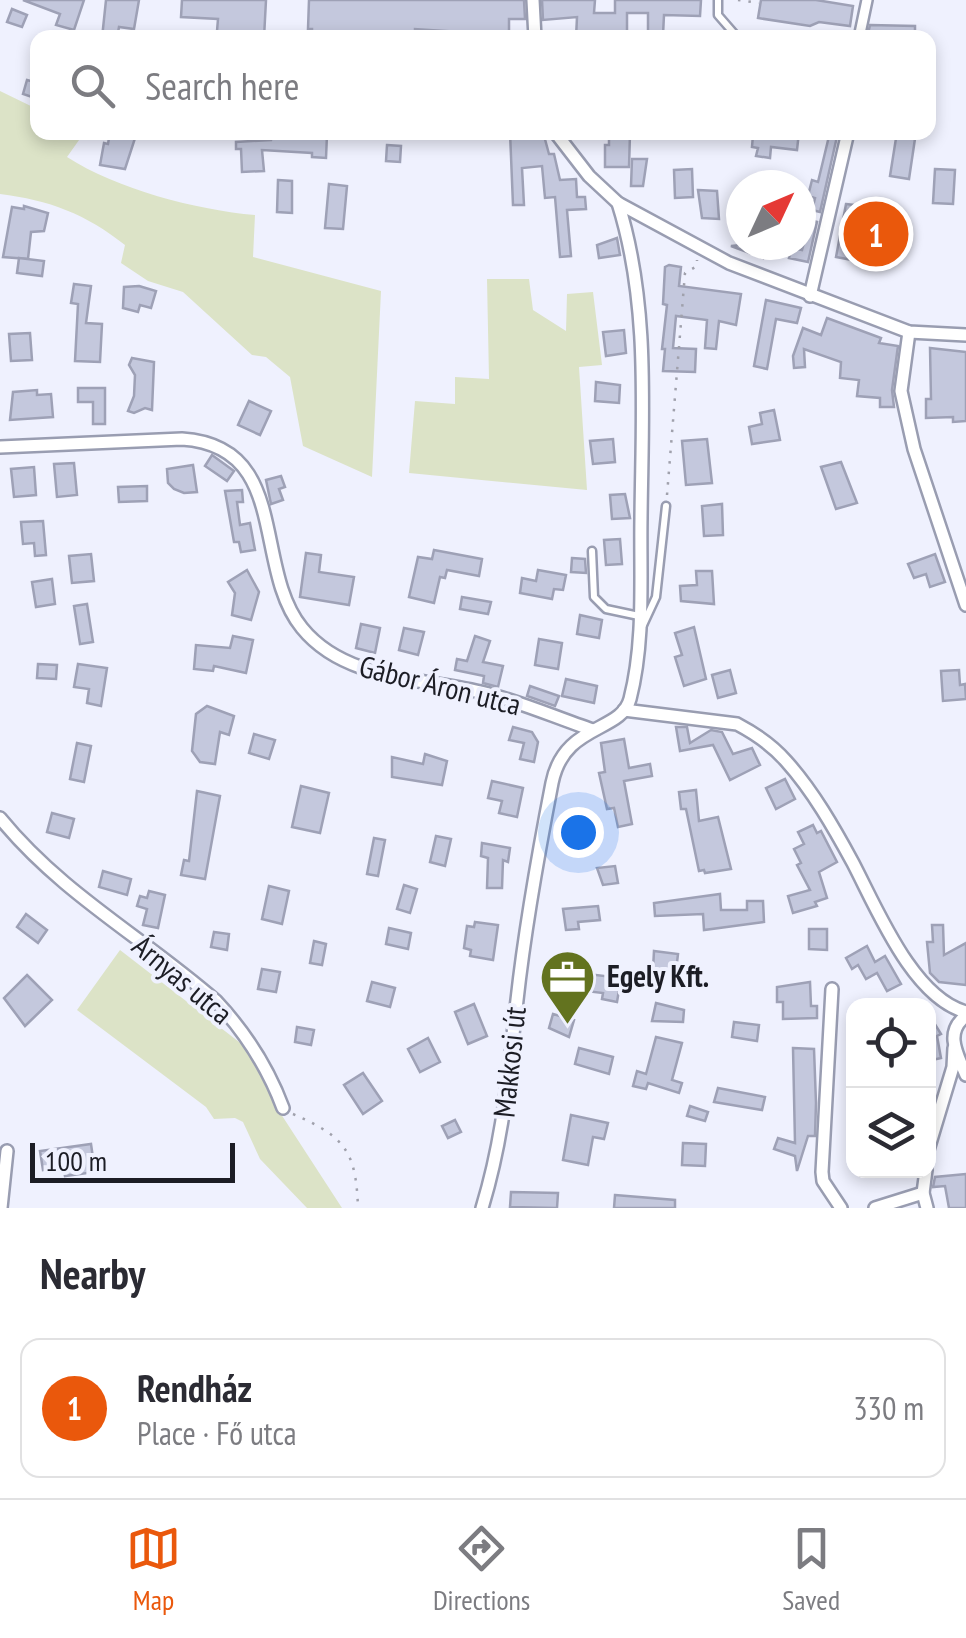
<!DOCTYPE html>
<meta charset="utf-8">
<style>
body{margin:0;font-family:"PT Sans Narrow",sans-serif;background:#f2f2f3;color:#2b2b33}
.controls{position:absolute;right:30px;bottom:30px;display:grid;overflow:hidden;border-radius:20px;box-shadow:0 5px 15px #0003}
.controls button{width:90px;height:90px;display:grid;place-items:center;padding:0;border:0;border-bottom:2px solid #e1e1e2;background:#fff;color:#2b2b33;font:50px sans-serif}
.compass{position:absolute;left:726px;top:170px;width:90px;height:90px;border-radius:50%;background:#fff;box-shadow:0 5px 15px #0003;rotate:46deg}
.scale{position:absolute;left:30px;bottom:25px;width:205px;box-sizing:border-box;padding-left:10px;border:5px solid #1c1d25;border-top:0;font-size:28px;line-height:35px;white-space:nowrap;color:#1c1d25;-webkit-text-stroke:8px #eff1fe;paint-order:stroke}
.you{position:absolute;left:578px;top:832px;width:35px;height:35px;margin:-25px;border:8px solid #fff;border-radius:50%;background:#1a73e8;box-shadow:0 0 0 15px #1a73e833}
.badge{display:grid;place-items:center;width:65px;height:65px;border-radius:50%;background:#ea580c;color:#fff;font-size:32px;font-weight:700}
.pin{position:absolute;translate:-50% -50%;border:5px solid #fff;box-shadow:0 2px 10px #0006}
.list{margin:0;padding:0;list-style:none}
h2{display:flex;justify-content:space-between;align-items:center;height:130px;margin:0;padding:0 40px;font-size:42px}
h2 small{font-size:32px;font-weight:400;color:#7c7c81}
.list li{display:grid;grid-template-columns:65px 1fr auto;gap:30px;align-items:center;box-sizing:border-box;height:140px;margin:0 20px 20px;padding:0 20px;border:2px solid #e1e1e2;border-radius:20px}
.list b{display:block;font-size:38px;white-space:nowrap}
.list p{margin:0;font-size:32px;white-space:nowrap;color:#7c7c81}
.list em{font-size:32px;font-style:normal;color:#7c7c81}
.icon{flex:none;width:55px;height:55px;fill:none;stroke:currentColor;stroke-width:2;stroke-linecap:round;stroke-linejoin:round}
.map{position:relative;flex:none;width:966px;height:1208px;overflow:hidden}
.search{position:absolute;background:#fff;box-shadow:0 5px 15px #0003;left:30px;right:30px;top:30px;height:110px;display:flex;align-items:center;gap:25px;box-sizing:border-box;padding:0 35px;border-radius:20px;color:#7c7c81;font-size:38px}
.sheet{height:290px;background:#fff}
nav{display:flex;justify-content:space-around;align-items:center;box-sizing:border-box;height:140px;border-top:2px solid #e1e1e2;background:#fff;font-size:28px;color:#7c7c81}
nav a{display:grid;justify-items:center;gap:5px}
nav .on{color:#ea580c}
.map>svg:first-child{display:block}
.green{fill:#dce3c7}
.building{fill:#c4c8dd;stroke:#9ea1b6;stroke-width:2.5}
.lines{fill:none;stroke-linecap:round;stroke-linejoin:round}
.service-casing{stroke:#999db1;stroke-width:11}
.pedestrian-casing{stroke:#999db1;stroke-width:14}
.minor-casing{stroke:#999db1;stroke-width:16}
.path{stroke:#a0a1ac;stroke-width:2.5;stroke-dasharray:2.5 8;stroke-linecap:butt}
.service{stroke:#fff;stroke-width:6}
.pedestrian{stroke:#fff;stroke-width:9}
.minor{stroke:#fff;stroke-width:11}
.labels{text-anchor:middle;stroke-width:8;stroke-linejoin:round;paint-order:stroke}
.street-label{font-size:30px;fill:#1c1d25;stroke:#eff1fe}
.poi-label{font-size:30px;font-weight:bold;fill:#1c1d25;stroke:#eff1fe;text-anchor:start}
</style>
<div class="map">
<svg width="966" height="1208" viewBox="0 0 966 1208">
<rect width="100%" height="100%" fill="#eff1fe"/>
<g class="green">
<path d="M0 91 37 109 38 132 84 133 67 157C116 189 197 210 255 215L253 257 381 291 372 477 303 446 290 377 266 357 252 355 183 292 148 281 121 263 125 245C86 214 49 200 0 194Z"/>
<polygon points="487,279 529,279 533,310 566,331 567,294 593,292 602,365 579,367 587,490 409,473 415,401 455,404 455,377 489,379"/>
<polygon points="120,950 243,1045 263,1072 279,1111 342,1208 307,1208 260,1159 243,1122 235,1118 214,1119 206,1107 77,1010"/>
</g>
<g class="building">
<polygon points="23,0 84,0 74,30 56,25 60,14"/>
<polygon points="106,0 139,0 134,29 119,27 117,38 102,38"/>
<polygon points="182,0 266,0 264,38 247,38 248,32 217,31 218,19 181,17"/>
<polygon points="309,0 524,0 525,19 509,19 509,38 462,38 460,32 415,29 415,38 312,38 312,29 308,29"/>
<polygon points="542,0 595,0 594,13 615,13 615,0 701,0 700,16 664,15 663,35 648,35 648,13 627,13 627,38 576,38 577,17 543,20"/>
<polygon points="761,0 816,0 853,6 850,26 819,22 810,26 758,18"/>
<polygon points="12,9 27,15 22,27 7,22"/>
<polygon points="870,25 915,26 915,38 867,38"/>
<polygon points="27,80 38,83 38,99 23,94"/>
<polygon points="110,132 137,132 125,169 100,165 104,143 108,144"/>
<polygon points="272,132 327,135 326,158 312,157 312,153 262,150 264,171 242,172 241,149 236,149 236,142 271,140"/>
<polygon points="510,132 543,132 549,154 554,154 560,180 576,179 577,197 585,197 586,209 567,210 571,256 560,257 555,197 545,198 542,166 522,168 524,205 513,205"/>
<polygon points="760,132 799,132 797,150 771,147 770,158 756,156 758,148 752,147 753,135 759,136"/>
<polygon points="830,132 838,132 820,212 812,210 815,198 808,196 812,180 818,182"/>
<polygon points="897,132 916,132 909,179 890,176"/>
<polygon points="617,134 630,134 629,167 605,167 605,145 609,145 609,138 617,138"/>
<polygon points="387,145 401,146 400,162 386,161"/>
<polygon points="632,159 647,159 643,186 631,186"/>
<polygon points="692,169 693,197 675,198 674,170"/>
<polygon points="935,169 955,170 953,204 933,203"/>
<polygon points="278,180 292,181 292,213 277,212"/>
<polygon points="329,184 347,186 343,229 325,228"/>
<polygon points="698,190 717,191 719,219 702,218"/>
<polygon points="846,204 890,209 883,261 853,255 852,260 836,257"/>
<polygon points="24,206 48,213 44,231 31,232 28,259 3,257 12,207 24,209"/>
<polygon points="810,220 817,222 808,262 789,258 792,248 802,250"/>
<polygon points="617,238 620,255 599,258 597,245"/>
<polygon points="741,245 765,245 763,258 731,246"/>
<polygon points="19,258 44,261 42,276 17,273"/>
<polygon points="669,265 681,267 679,286 741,294 736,325 719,321 716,349 705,348 707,320 676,316 673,348 696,349 695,372 663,371 665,349 662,349 667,305 663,304 665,267"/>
<polygon points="74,284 91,286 86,323 102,324 100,362 75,361 78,304 71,303"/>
<polygon points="139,286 156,291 151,308 140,305 138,312 123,308 124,287"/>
<polygon points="766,300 801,308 797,323 776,319 767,369 754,366"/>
<polygon points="827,318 881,338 879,343 898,346 892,390 894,407 880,407 880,398 857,396 859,380 840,378 841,362 804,349 805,367 794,368 793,356 803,328 821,335"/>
<polygon points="624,330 626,353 606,356 603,332"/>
<polygon points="30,333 32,360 11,361 9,334"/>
<polygon points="930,348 966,352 966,421 953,422 953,417 926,418 926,399 931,399"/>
<polygon points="132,358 154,362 152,410 145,408 134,413 128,411 134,396 135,375 129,365"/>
<polygon points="596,382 620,385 619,403 595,401"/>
<polygon points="78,388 105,388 105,424 93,424 93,402 78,402"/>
<polygon points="37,390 37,395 51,394 53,417 10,420 13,392"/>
<polygon points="249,401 271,411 260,435 238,425"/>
<polygon points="774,410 780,440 752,444 749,427 762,424 760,413"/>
<polygon points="613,439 615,462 593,464 590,441"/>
<polygon points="707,439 712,483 686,485 682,441"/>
<polygon points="212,455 234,471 227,481 205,466"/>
<polygon points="841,462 857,503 836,509 821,467"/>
<polygon points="74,463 77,495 57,497 54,464"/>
<polygon points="193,465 197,492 184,493 174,489 168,483 167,469"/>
<polygon points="34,467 36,495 14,497 11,469"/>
<polygon points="281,476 285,487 279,489 283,500 271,504 266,480"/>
<polygon points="147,486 147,501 119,502 118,487"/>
<polygon points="242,490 243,502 237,502 240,525 250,523 255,550 241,552 239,542 234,542 225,491"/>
<polygon points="625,494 630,518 612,519 610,495"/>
<polygon points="722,504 723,535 704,536 702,506"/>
<polygon points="43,521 46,555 35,556 34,543 23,544 21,522"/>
<polygon points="620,539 622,564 606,565 604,540"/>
<polygon points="434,550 482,559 479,576 447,570 445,578 440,577 434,603 409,597 418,557 432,559"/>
<polygon points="306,553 321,555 319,572 354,577 349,605 300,597"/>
<polygon points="91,554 94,581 72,583 69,556"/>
<polygon points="935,554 945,582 930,587 926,574 914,578 908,564"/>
<polygon points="572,558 585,559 586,573 571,572"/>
<polygon points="247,570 259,592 251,620 232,615 235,593 228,582"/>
<polygon points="538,570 566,575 563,590 554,589 552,599 520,593 522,578 536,581"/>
<polygon points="696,571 712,571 714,604 681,601 680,586 697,585"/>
<polygon points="52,579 55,604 36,607 32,582"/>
<polygon points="462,597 491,602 488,614 460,609"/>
<polygon points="87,604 93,642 80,644 74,606"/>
<polygon points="580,615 602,620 599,638 577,634"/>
<polygon points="361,624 380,628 375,653 356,648"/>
<polygon points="694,627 706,679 684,686 675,657 682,655 675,633"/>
<polygon points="404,628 424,632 418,655 399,650"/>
<polygon points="233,636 253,640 246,673 214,666 213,671 194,669 196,645 230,648"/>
<polygon points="475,636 490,641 483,662 503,666 498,687 483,683 484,676 455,670 457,659 467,661"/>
<polygon points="539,639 562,643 558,669 535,665"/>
<polygon points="38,664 57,665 56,679 37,678"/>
<polygon points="78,664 107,668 101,706 87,703 89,689 74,687"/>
<polygon points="730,670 736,693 718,698 712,675"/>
<polygon points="959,670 960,685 965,684 966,699 943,701 941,671"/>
<polygon points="566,679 597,686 594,703 562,696"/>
<polygon points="530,686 559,696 555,706 527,696"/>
<polygon points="207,706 234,716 229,735 220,732 215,764 200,762 192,751 196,714"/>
<polygon points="513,727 532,732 538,742 534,762 520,759 524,743 509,740"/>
<polygon points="676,727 687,727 690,743 711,730 722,732 733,754 752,748 760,765 730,780 713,745 680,751"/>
<polygon points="254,734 275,740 269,759 249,753"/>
<polygon points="624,739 629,768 650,764 652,776 624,781 632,824 618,827 614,808 607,809 599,773 605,772 601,743"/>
<polygon points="77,743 91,746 84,782 70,779"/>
<polygon points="425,754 447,761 442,785 392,777 392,757 423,764"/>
<polygon points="785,779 795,799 776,809 766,788"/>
<polygon points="492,781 523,788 517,817 499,813 502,801 488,798"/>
<polygon points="301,786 329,793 320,833 292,827"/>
<polygon points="696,790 699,821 718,817 731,869 705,873 704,870 699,871 686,809 681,809 679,792"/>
<polygon points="197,791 220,796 205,879 181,875 184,860 189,861"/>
<polygon points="52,813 74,819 69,838 47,832"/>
<polygon points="813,825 817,833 821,831 837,862 819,872 827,898 815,902 817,906 793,913 788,896 810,890 797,865 801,863 794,849 804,844 798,832"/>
<polygon points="436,836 451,839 445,866 430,862"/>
<polygon points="374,838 385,840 378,876 367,874"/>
<polygon points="482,843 510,848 508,862 503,860 502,888 487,888 488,858 481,856"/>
<polygon points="615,866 618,883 603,885 597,868"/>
<polygon points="103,871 131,879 127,895 99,887"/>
<polygon points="404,885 417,889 410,913 397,909"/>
<polygon points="269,886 289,891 282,924 262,919"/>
<polygon points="149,891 165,895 158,928 143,925 147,909 137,906 140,896 147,898"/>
<polygon points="720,894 721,910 747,910 747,901 763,901 764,922 704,930 703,914 655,916 654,903"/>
<polygon points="598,906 600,920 578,922 579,929 566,930 563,909"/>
<polygon points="26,914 47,930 38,943 17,927"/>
<polygon points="475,922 498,925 493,960 470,956 471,950 464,948 467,926 474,927"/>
<polygon points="932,925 943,925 944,955 966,943 966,985 939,982 930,973 927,942 933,942"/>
<polygon points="389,928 411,933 408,949 386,944"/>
<polygon points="809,929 827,929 827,950 809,949"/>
<polygon points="214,932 229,934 227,950 211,947"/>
<polygon points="314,941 326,944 322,965 310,963"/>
<polygon points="867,946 875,962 885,956 901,984 887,991 877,973 866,979 858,965 852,969 846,958"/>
<polygon points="654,951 678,954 676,971 653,969"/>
<polygon points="262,969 280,972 276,992 258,989"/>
<polygon points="563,971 621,978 617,1002 602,999 603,993 561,988"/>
<polygon points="27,975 52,1000 25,1026 4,998"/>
<polygon points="372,982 395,988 390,1007 367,1001"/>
<polygon points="810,982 811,1006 817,1006 817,1018 783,1019 783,1002 777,1002 777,987"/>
<polygon points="656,1003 684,1010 683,1022 652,1021"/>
<polygon points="474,1004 487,1036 468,1044 455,1012"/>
<polygon points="928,1013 941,1034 937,1036 941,1058 928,1061"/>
<polygon points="553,1014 574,1020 569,1037 549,1028"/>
<polygon points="734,1022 759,1025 757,1041 732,1037"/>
<polygon points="297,1027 314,1030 311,1045 295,1042"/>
<polygon points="656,1037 682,1043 672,1080 682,1083 679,1093 648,1083 646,1089 633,1086 637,1071 646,1074"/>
<polygon points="428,1038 440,1062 420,1072 408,1049"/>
<polygon points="579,1048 613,1057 609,1074 575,1064"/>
<polygon points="793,1048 814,1049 816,1103 815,1136 808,1136 797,1171 795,1156 774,1149 778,1138 795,1143"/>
<polygon points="363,1073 382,1101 363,1114 344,1085"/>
<polygon points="718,1088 765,1097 762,1110 714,1102"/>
<polygon points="690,1106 708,1112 705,1121 687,1116"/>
<polygon points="571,1115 608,1123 604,1139 593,1137 588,1165 563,1160"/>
<polygon points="455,1120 461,1132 448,1138 442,1126"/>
<polygon points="683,1143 706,1144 705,1166 682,1165"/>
<polygon points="91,1144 95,1172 65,1176 63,1167 43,1170 40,1151"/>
<polygon points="966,1174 966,1208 949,1208 945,1186 933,1187 935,1177"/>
<polygon points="511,1192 558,1193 557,1208 510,1207"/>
<polygon points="615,1195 675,1200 675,1208 614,1208"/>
</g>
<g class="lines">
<defs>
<g id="service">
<polyline points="718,0 718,15 738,38"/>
<polyline points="592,551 594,597 606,609 639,616"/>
<polyline points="643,625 656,597 666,506"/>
</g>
<polyline id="pedestrian" points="859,38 867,0"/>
<g id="minor">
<polyline points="533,0 535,38"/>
<polyline points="555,132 589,176 618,203 729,263 909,332 966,335"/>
<polyline points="810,296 848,132"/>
<polyline points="909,332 901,391 914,449 966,605"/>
<path d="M0 447 182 439C291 446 252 567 302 628 345 681 423 678 485 693 521 702 557 718 593 730"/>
<path d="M624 710 737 724C754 733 773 746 786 761 813 791 834 828 853 863 877 909 913 998 966 1012"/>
<path d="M0 818C62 894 144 938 216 1001 245 1032 268 1068 283 1108"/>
<polyline points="832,989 822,1172 823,1181 841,1208"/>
<path d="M966 1016C944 1032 957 1054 966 1075"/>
<polyline points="928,1150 953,1067 954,1048"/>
<polyline points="926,1170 923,1193 927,1208"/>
<polyline points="1,1208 7,1151"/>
<path d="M482 1208C504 1136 508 1074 517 1000 525 927 538 855 552 783 564 723 621 733 630 699 645 641 640 577 641 518 642 413 650 304 618 203"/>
<polyline points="875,1208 923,1193"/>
</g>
</defs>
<use href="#service" class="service-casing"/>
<use href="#pedestrian" class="pedestrian-casing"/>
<use href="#minor" class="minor-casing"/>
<g class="path">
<polyline points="738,0 759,3"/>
<polyline points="667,495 685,273 697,266 697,260"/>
<path d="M293 1114C346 1137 356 1152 358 1208"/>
</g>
<use href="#service" class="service"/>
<use href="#pedestrian" class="pedestrian"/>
<use href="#minor" class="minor"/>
</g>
<defs>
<symbol id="office-pin" viewBox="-11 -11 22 30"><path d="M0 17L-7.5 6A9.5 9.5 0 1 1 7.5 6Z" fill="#63731f" stroke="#eff1fe"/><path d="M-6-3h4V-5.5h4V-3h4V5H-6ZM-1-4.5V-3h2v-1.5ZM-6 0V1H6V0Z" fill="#fff"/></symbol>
</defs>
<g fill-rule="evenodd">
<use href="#office-pin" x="536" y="946" width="63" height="86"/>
</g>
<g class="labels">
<g class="street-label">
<text transform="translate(440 686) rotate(14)" y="10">Gábor Áron utca</text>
<text transform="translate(182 980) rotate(40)" y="10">Árnyas utca</text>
<text transform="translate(510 1062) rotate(-84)" y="10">Makkosi út</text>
</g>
<g class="poi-label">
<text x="607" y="987">Egely Kft.</text>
</g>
</g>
</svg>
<div class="controls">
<button><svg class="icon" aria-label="locate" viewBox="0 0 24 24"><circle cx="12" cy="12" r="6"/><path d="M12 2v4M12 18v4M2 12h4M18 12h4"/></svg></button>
<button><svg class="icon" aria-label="layers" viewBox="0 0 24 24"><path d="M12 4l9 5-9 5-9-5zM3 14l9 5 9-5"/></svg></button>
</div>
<svg class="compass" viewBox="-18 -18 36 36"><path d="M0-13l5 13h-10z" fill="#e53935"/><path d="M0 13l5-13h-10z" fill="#7c7c81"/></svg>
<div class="scale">100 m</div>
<div class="you"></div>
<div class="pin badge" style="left:876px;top:234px">1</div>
<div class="search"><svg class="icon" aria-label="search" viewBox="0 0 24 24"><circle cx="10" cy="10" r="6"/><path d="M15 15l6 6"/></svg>Search here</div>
</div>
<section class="sheet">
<h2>Nearby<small></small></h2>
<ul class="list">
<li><span class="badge">1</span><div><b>Rendház</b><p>Place · Fő utca</p></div><em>330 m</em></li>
</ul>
</section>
<nav>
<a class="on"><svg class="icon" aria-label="map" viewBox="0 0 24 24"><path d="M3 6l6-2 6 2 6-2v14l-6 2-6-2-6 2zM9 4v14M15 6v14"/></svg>Map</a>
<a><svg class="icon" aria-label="directions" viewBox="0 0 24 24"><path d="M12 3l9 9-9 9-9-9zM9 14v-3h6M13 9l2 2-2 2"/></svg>Directions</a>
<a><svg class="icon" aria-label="saved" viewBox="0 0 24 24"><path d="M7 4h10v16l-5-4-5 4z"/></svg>Saved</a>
</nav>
